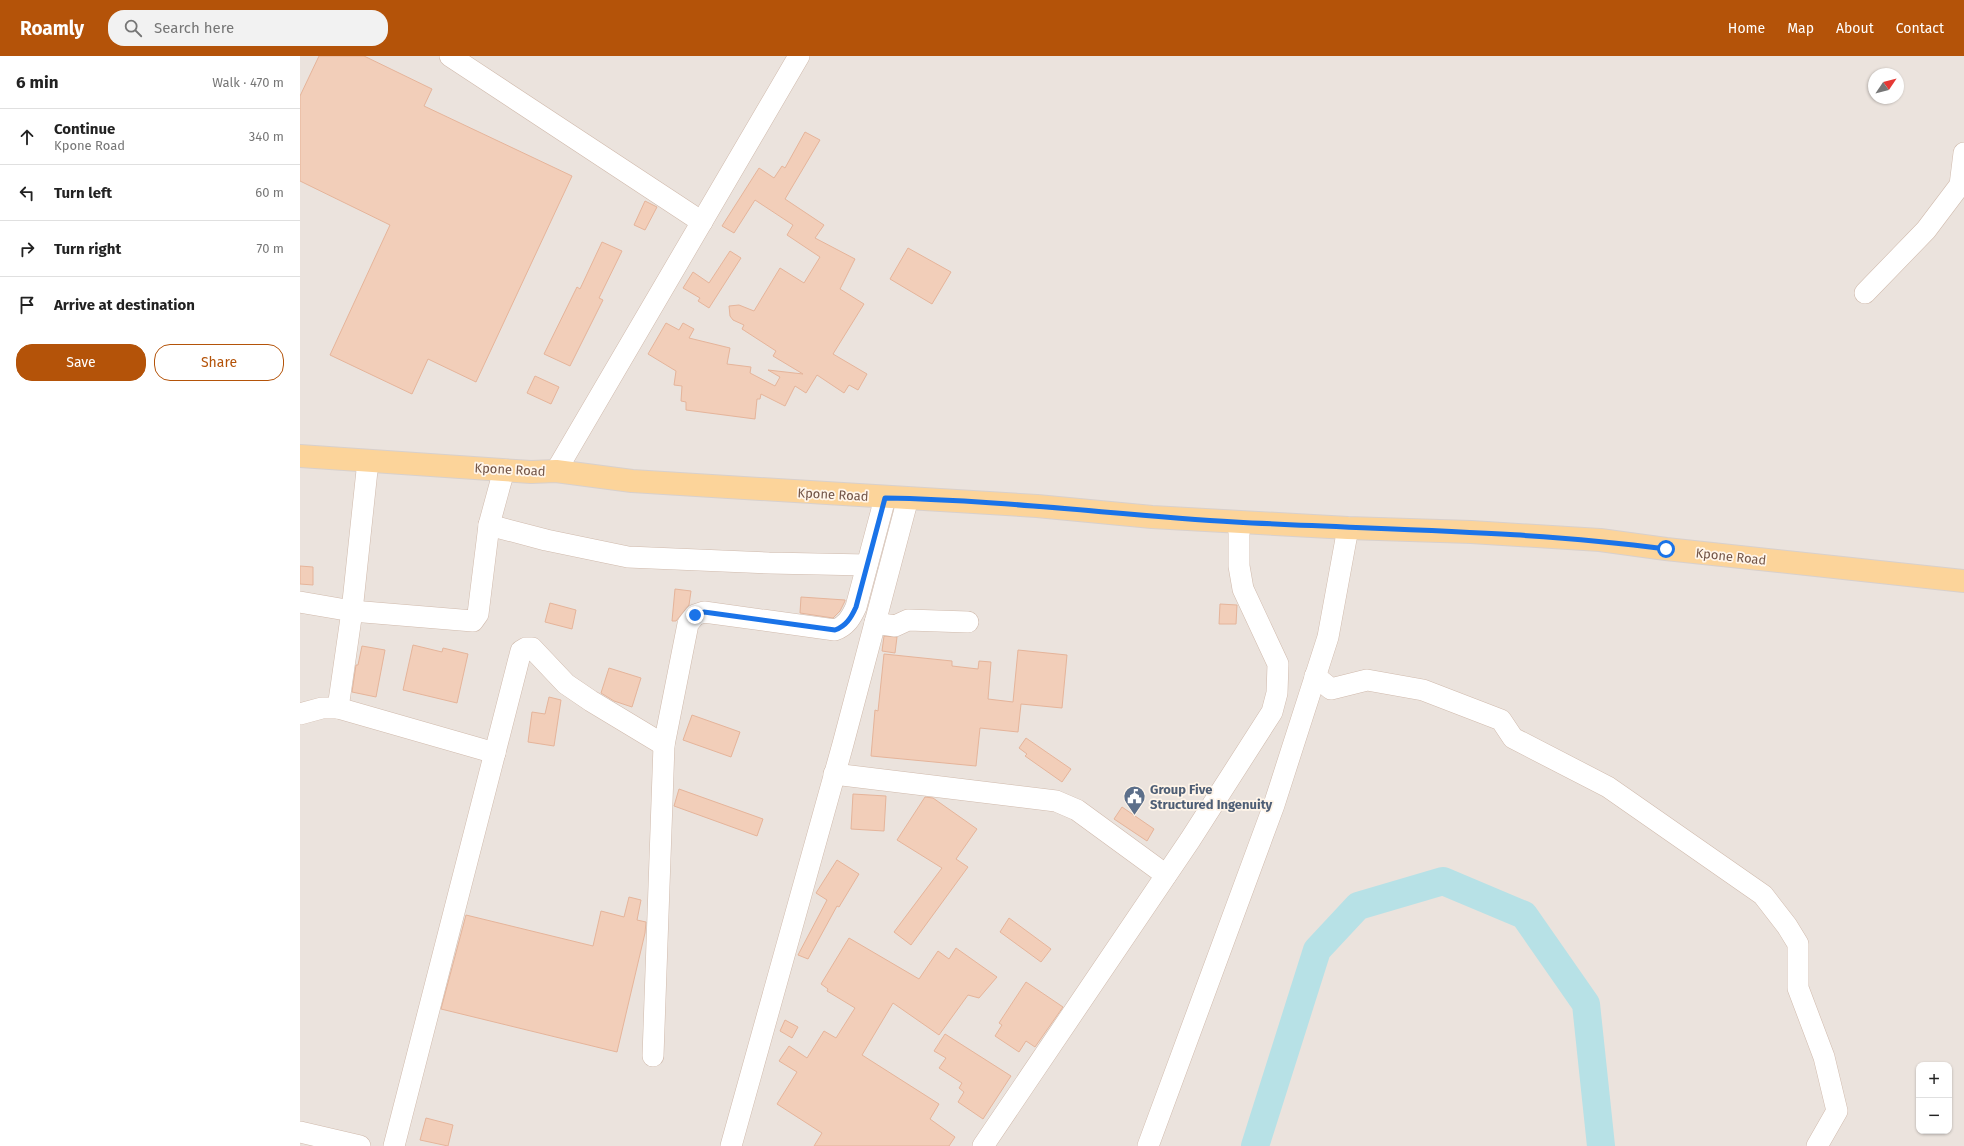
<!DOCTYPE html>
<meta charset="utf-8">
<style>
body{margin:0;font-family:"Fira Sans",sans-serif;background:#f2f2f2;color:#222}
.controls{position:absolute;right:12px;bottom:12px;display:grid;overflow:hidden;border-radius:8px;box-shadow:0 1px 3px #0004}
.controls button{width:36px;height:36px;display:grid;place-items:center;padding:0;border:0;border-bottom:1px solid #e0e0e0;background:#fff;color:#222;font:20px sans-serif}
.compass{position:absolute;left:1568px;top:12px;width:36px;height:36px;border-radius:50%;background:#fff;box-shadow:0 1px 3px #0004;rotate:55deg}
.stop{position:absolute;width:12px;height:12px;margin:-9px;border:3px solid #1a73e8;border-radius:50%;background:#fff}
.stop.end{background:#1a73e8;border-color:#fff;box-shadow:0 1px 4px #0008}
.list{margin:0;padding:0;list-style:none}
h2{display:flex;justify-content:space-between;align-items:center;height:52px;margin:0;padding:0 16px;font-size:17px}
h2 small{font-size:13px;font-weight:400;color:#767676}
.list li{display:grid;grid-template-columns:26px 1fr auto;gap:12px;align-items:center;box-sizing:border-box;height:56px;padding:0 16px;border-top:1px solid #e0e0e0}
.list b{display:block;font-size:15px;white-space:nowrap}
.list p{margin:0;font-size:13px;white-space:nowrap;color:#767676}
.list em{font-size:13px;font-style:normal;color:#767676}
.actions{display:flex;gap:8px;padding:12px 16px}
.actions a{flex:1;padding:9px 0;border:1px solid #b45309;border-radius:16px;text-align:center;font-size:14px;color:#b45309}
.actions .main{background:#b45309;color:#fff}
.icon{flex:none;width:22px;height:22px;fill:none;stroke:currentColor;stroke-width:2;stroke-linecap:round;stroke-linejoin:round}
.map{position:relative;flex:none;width:1664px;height:1090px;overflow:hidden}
header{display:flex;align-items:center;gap:24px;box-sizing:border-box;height:56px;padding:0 20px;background:#b45309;color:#fff}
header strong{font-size:19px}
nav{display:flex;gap:22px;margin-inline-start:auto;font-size:14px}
.search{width:280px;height:36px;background:#f2f2f2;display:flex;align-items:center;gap:10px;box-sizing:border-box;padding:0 14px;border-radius:16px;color:#767676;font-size:15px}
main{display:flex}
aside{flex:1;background:#fff}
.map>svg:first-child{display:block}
.industrial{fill:#ebe3dd;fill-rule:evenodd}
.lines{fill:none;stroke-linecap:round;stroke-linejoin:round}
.river{stroke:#b7e1e6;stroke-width:28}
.building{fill:#f2ceb9;stroke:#e5b49a}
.minor-casing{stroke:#d0baac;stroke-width:22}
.major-casing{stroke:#d8d0cc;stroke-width:24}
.minor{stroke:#fff;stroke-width:21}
.major{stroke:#fcd49a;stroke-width:22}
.route{stroke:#1a73e8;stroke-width:5}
.labels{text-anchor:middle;stroke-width:3.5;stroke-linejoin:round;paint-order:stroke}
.street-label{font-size:13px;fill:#745648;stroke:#fff5e9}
.service-label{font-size:13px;font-weight:bold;fill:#4e5e75;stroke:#fff5e9;text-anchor:start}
</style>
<header>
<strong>Roamly</strong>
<div class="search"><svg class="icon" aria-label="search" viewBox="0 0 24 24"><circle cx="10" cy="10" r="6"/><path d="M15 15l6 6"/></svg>Search here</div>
<nav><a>Home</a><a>Map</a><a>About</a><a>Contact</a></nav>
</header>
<main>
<aside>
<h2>6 min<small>Walk · 470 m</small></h2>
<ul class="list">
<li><svg class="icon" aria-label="ahead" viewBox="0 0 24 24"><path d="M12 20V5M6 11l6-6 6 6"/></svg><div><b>Continue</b><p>Kpone Road</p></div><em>340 m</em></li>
<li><svg class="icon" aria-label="left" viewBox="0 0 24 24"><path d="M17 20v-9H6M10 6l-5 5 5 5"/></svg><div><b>Turn left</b></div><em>60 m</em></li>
<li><svg class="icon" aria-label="right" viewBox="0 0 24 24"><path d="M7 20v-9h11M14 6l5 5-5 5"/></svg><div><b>Turn right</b></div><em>70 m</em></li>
<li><svg class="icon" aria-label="arrive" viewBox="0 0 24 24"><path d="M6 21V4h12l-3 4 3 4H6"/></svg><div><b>Arrive at destination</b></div></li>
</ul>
<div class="actions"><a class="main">Save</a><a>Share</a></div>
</aside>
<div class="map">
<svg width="1664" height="1090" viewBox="0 0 1664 1090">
<rect width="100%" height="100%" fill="#fcf1e2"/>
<path class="industrial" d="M0 0H1664V1090H0ZM1574 18H1598V42H1574ZM1619 1009H1649V1075H1619Z"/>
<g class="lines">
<polyline class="river" points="955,1090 1017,894 1058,850 1143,825 1224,859 1286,948 1301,1090"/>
</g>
<g class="building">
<polygon points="19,0 64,0 132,33 124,50 272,120 176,326 128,303 112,338 30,299 90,169 0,125 0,40"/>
<polygon points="505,76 520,84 485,143 524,169 515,182 555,203 540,233 564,248 533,298 567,318 558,334 549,329 544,337 517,319 506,337 495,330 485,350 461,338 460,343 457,343 455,363 386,354 386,346 381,345 382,330 374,329 376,315 348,298 366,267 379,274 383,267 394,273 389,282 430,292 427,308 451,311 450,317 475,330 480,321 468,314 503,318 473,300 476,295 442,273 444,269 433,264 430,260 429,250 439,249 454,255 480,212 504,227 520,201 487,179 493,169 455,144 434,177 422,170 459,112 474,122 482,110 485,112"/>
<polygon points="345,145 357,151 345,174 334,169"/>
<polygon points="302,186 322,195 299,242 303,244 270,310 244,298 277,231 280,233"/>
<polygon points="608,192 651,216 632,248 590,223"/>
<polygon points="430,195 441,202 409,252 398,245 400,242 383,232 393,216 409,227"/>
<polygon points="235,320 259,331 251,348 227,337"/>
<polygon points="0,510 13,511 13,529 0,528"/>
<polygon points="375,533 391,535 389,549 376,565 372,565"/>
<polygon points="501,541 545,544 545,545 540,555 533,562 500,557"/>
<polygon points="250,547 276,554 272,573 245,566"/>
<polygon points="920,548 937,549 936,568 919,568"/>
<polygon points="584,580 597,581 595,597 582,595"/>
<polygon points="113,589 142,596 143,592 168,598 157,647 103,634"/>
<polygon points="62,590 85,594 76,641 52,636 56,609 58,609"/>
<polygon points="718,594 767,599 762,652 721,648 718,676 680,672 676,710 571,700 575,654 578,655 584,598 652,605 652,610 678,613 679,605 691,606 688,643 713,646"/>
<polygon points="309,612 341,622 332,651 314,645 301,637"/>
<polygon points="249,641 261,644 254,690 228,686 232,656 245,658"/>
<polygon points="392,659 440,676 431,701 383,684"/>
<polygon points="726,682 771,713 762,726 725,700 727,698 719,692"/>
<polygon points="379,733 463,763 457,780 374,750"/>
<polygon points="553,738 586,740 584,775 551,773"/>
<polygon points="625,741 633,742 677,773 656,803 668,811 611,889 594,876 642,812 597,784"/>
<polygon points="822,751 854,773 847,785 814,763"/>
<polygon points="537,804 559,818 539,851 537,850 508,903 498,899 527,844 516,837"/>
<polygon points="329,841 341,844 337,864 346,866 345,877 317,996 141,953 166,859 293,890 301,855 324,861"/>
<polygon points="709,862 751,893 741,906 700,876"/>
<polygon points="549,882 619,923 638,895 649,903 656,892 697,921 679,942 668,939 639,979 593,947 562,999 639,1048 630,1063 655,1081 649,1090 514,1090 522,1077 477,1048 497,1016 479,1005 489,990 507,1002 524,975 536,982 555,952 527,935 528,933 521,928"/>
<polygon points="726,926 763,951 735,991 726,985 719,996 695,980 702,969 699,967"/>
<polygon points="485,964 498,971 492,982 480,975"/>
<polygon points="645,978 711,1020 683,1063 658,1046 664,1036 659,1032 662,1027 639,1012 646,1002 634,995"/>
<polygon points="126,1062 153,1069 148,1090 120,1084"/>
</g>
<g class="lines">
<defs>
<g id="minor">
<polyline points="150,0 402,166"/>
<polyline points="1565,237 1626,174 1660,129 1664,97"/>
<polyline points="256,415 499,0"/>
<polyline points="189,469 246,484 328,501 469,507 567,509"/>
<polyline points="0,546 52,555 173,565 178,558 189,469 204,414"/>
<polyline points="575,567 595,570 608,564 668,566"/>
<polyline points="1015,620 1031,633 1067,624 1123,634 1201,664 1213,682 1308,731 1463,839 1487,870 1498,888 1498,932 1524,1001 1537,1055 1517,1090"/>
<polyline points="38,652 52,555 68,405"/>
<polyline points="0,658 22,652 38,652 195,697"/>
<polyline points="534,718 756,745 777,754 866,819"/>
<path d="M353 1000 364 689 388 568 395 559 404 556 535 574C546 570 551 562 556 551L585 442"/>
<polyline points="0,1076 60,1090"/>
<polyline points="94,1090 221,595 226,592 232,592 266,628 291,645 364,689"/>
<polyline points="431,1090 543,688 608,442"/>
<polyline points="683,1090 890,784 972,656 977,637 978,608 943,533 939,510 939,466"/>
<polyline points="848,1090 974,749 1028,581 1048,472"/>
</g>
<polyline id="major" points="0,400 231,416 256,415 332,425 737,450 852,461 1048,472 1171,476 1300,484 1366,493 1664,525"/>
</defs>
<use href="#minor" class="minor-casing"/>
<use href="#major" class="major-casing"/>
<use href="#minor" class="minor"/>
<use href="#major" class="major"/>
</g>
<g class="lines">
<path class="route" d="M395 559 404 556 535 574C546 570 551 562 556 551L585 442C702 444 818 459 935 466 1079 474 1223 474 1366 493"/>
</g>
<defs>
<symbol id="civic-pin" viewBox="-11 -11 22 30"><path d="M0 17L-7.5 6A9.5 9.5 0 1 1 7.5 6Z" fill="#5c6f8a" stroke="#fff5e9"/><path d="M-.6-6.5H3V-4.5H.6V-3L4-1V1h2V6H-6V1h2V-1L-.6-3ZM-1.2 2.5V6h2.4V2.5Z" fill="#fff"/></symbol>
</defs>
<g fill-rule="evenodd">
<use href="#civic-pin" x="822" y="728" width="25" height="34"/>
</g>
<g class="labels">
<g class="street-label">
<text transform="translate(210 413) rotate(3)" y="5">Kpone Road</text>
<text transform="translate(533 438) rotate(3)" y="5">Kpone Road</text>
<text transform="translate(1431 500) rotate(6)" y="5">Kpone Road</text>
</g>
<g class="service-label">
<text x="850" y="738">Group Five<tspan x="850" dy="15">Structured Ingenuity</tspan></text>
</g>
</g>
</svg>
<div class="controls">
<button>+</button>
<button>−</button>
</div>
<svg class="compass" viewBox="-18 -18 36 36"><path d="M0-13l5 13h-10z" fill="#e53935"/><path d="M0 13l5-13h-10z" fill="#767676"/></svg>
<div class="stop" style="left:1366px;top:493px"></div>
<div class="stop end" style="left:395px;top:559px"></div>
</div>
</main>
